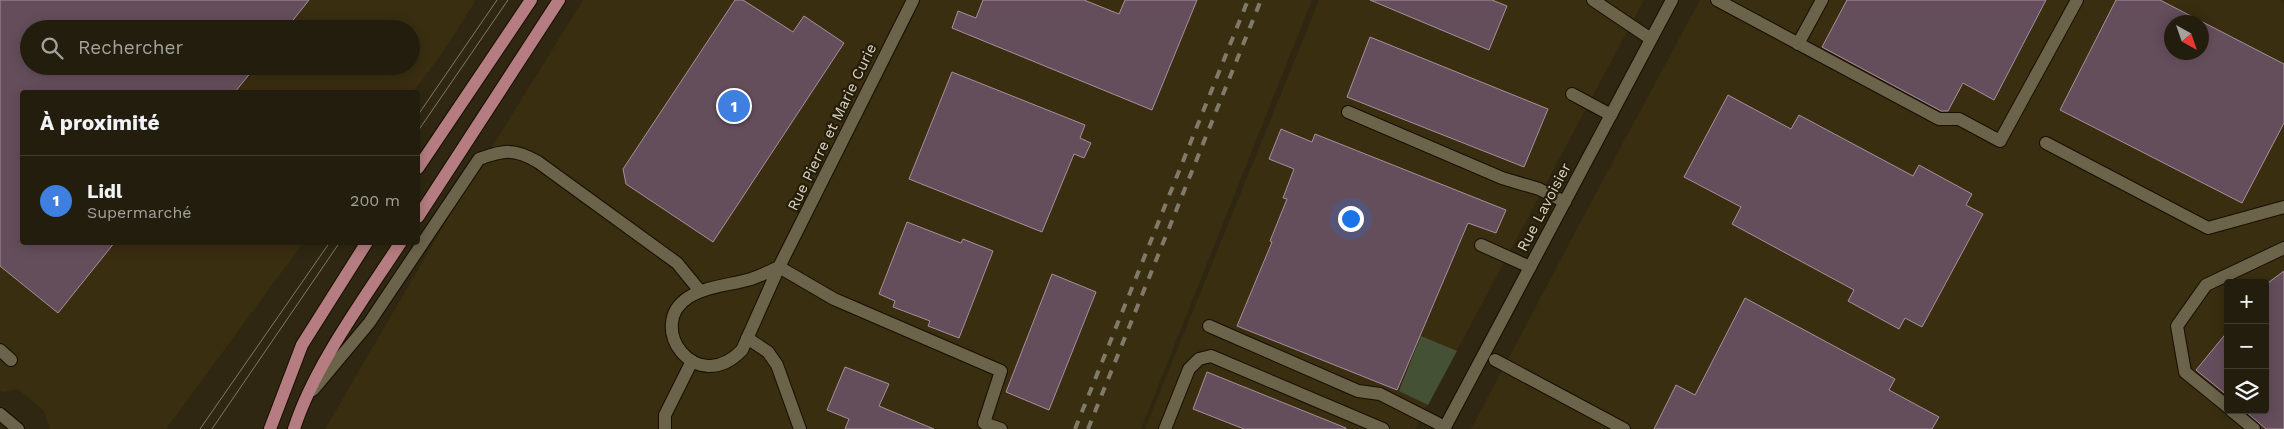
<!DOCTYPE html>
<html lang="fr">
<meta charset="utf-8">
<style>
body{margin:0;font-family:"Work Sans",sans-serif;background:#2f2a1b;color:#f1f3f6}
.controls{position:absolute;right:15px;bottom:15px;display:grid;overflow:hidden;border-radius:5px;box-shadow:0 2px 12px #0003}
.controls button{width:45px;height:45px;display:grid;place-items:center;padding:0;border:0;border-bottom:1px solid #403b2e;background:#231d0d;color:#f1f3f6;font:25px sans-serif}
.compass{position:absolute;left:2164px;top:15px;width:45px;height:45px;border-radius:50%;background:#231d0d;box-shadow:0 2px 12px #0003;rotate:140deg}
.you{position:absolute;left:1350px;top:218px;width:18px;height:18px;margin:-12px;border:4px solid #fff;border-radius:50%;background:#1a73e8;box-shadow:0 0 0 8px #1a73e833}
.badge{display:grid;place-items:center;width:32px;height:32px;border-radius:50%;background:#1a73e8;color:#fff;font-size:16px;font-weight:700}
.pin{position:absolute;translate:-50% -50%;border:2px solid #fff;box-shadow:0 1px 5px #0006}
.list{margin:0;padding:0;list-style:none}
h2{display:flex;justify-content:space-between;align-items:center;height:65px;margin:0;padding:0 20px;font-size:21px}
h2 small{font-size:16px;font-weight:400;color:#a3a29d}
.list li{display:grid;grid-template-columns:32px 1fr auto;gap:15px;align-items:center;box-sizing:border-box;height:90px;padding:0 20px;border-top:1px solid #403b2e}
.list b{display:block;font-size:19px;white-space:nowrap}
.list p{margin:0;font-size:16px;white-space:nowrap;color:#a3a29d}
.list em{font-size:16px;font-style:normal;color:#a3a29d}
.icon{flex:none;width:28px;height:28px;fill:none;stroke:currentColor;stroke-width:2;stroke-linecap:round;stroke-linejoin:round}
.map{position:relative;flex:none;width:2284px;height:429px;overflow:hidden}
.search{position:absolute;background:#231d0d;box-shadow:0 2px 12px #0003;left:20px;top:20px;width:400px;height:55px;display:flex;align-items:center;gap:12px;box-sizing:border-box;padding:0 18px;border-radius:28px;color:#a3a29d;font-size:19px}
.panel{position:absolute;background:#231d0d;box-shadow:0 2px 12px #0003;left:20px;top:90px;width:400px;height:155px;border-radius:5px}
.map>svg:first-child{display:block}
.built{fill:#392e10;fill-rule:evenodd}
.green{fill:#445134}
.building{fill:#654e5c;stroke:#a88e9e;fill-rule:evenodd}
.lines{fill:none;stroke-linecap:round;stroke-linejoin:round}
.minor-casing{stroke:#170f00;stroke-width:14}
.major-casing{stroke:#170f00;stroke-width:14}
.minor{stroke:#6c634b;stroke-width:12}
.major{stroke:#b57d81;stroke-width:12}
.tram{stroke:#807a68;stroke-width:1}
.rail{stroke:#807a68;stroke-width:4;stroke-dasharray:9 9;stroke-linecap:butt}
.labels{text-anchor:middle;stroke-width:4.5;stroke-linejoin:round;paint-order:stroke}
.street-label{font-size:15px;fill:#dad5c8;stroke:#251d07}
</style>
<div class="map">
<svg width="2284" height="429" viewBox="0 0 2284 429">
<rect width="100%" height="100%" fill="#2f2711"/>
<g class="built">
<path d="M0 0H476L443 52 413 92H22V242L303 243 166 429H50L44 411 18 389 3 392 0 390ZM29 29H411V66H29Z"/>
<polygon points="583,0 1312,0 1141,429 325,429 448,218"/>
<polygon points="1319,0 1644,0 1415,429 1145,429"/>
<path d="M1700 0H2280L2284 4V429H1471L1596 193ZM2172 22H2202V52H2172ZM2228 283H2265V410H2228Z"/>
</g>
<polygon class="green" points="1421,336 1457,351 1428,405 1399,391"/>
<g class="building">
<polygon points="0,0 309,0 286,29 29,29 29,66 256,66 235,92 22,92 22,242 115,242 58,313 0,266"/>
<polygon points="735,0 743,0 793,32 804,16 844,43 713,242 626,184 623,169"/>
<polygon points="983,0 1084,0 1119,14 1125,0 1197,0 1152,110 952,28 958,11 976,18"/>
<polygon points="1370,0 1492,0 1507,6 1489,50"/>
<polygon points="1847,0 2046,0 1994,100 1963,83 1948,111 1941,111 1822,47"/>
<path d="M2116 0H2160L2284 64V123L2242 203 2060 110ZM2172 22H2202V52H2172Z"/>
<polygon points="1370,37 1548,109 1524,167 1347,97"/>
<polygon points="952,72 1085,125 1080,138 1091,143 1084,158 1074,154 1042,232 909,179"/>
<polygon points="1728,95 1791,129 1799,115 1913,176 1919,165 1972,194 1966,205 1983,214 1922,327 1905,318 1899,329 1848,301 1854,290 1732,224 1741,207 1684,177"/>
<polygon points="1281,129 1312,142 1315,134 1506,210 1496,233 1468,223 1397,390 1237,326 1272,242 1270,241 1287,199 1283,198 1294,169 1269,159"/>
<polygon points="907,222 961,243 963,239 993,251 959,338 928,326 930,321 893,307 895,301 879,294"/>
<polygon points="2284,271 2284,429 2266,429 2244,410 2265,410 2265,285"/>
<polygon points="1052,274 1096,292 1049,410 1006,392"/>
<polygon points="1745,298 1895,379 1889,390 1939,417 1932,429 1654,429 1676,385 1695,395"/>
<polygon points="2228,331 2228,396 2196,370"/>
<polygon points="845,367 889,384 879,406 934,429 845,429 849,419 827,410"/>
<polygon points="1207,372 1346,428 1346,429 1244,429 1193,409"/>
</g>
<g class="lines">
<defs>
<g id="minor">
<polyline points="1593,0 1651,39"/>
<polyline points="1717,0 1939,119 1959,119 2000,141 2077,0"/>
<polyline points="1798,44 1822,0"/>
<polyline points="1572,94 1611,115"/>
<polyline points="1348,112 1502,178 1539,189 1565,202"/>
<polyline points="2046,143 2208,228 2284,207"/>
<polyline points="1481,245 1530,267"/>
<path d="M779 267C770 271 760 276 751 279 731 285 707 286 689 297 644 325 696 398 742 350L779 267 913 0"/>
<polyline points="779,267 834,299 1001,371 984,423 1001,429"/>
<polyline points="1209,326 1358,391 1380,394 1445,427"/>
<polyline points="747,338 768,352 777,365 800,429"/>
<polyline points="0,350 11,360"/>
<polyline points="1495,360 1624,429"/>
<path d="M313 390 369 323 479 159C504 150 514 148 538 162L677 263 700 291"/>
<polyline points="2228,407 2185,372 2177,326 2206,285 2284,248"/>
<polyline points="2231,410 2254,429"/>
<polyline points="0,414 18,429"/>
<polyline points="665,429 665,415 692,361"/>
<polyline points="1165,429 1189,369 1199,359 1211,356 1383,429"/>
<polyline points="1444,429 1672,0"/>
</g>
<g id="major">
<polyline points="418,168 531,0"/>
<polyline points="418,217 559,0"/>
<polyline points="270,429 302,345 367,242"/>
<path d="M294 429C314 366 364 299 401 242"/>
</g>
</defs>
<use href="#minor" class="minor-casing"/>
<use href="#major" class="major-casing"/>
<use href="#minor" class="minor"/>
<use href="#major" class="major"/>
<g class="tram">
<polyline points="418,115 497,0"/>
<polyline points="418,131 508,0"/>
<polyline points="200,429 330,242"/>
<polyline points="212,429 340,242"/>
</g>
<g class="rail">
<polyline points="1075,429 1248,0"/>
<polyline points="1088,429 1261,0"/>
</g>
</g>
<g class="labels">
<g class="street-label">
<text transform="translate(832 127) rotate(-64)" y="5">Rue Pierre et Marie Curie</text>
<text transform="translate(1544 207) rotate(-62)" y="5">Rue Lavoisier</text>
</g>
</g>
</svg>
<div class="controls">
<button>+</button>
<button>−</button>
<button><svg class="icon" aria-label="layers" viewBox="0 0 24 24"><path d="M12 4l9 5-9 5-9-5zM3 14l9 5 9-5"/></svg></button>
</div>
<svg class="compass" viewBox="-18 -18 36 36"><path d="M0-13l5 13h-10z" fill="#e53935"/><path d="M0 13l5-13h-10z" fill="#a3a29d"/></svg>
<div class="you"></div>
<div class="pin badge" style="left:734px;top:106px;background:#3f7fe0">1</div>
<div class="search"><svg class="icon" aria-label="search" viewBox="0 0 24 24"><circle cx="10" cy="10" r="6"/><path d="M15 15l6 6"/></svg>Rechercher</div>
<section class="panel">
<h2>À proximité<small></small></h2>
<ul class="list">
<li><span class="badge" style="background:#3f7fe0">1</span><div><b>Lidl</b><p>Supermarché</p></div><em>200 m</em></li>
</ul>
</section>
</div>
